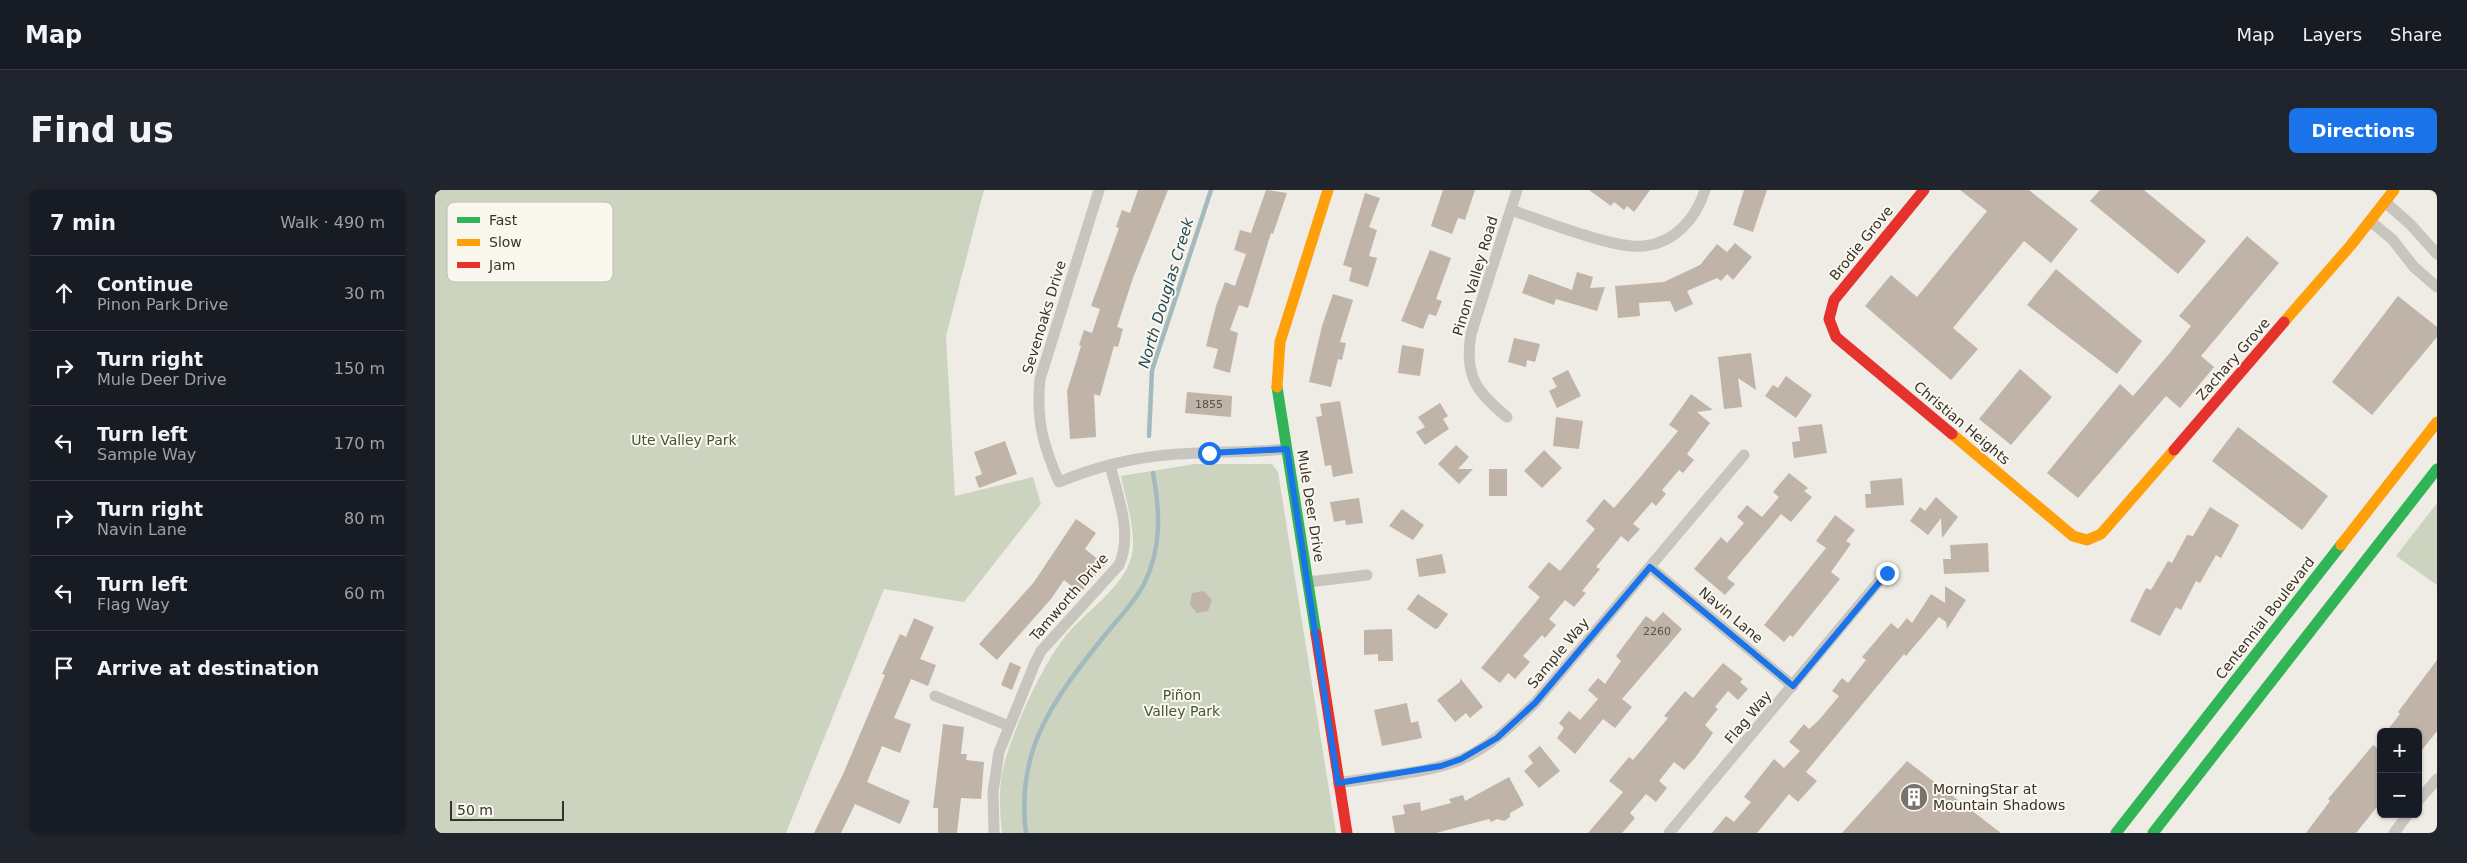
<!DOCTYPE html>
<meta charset="utf-8">
<style>
body{margin:0;font-family:"DejaVu Sans",sans-serif;background:#20242c;color:#f1f3f6}
.controls{position:absolute;right:15px;bottom:15px;display:grid;overflow:hidden;border-radius:8px;box-shadow:0 1px 4px #0004}
.controls button{width:45px;height:45px;display:grid;place-items:center;padding:0;border:0;border-bottom:1px solid #363941;background:#171b24;color:#f1f3f6;font:25px sans-serif}
.scale{position:absolute;left:15px;bottom:12px;width:114px;box-sizing:border-box;padding-left:5px;border:2px solid #39322b;border-top:0;font-size:14px;line-height:18px;white-space:nowrap;color:#39322b;-webkit-text-stroke:4px #faf7ee;paint-order:stroke}
.stop{position:absolute;width:15px;height:15px;margin:-11px;border:4px solid #1a73e8;border-radius:50%;background:#fff}
.stop.end{background:#1a73e8;border-color:#fff;box-shadow:0 1px 5px #0008}
.list{margin:0;padding:0;list-style:none}
h2{display:flex;justify-content:space-between;align-items:center;height:65px;margin:0;padding:0 20px;font-size:21px}
h2 small{font-size:16px;font-weight:400;color:#9ea1a6}
.list li{display:grid;grid-template-columns:32px 1fr auto;gap:15px;align-items:center;box-sizing:border-box;height:75px;padding:0 20px;border-top:1px solid #363941}
.list b{display:block;font-size:19px;white-space:nowrap}
.list p{margin:0;font-size:16px;white-space:nowrap;color:#9ea1a6}
.list em{font-size:16px;font-style:normal;color:#9ea1a6}
.icon{flex:none;width:28px;height:28px;fill:none;stroke:currentColor;stroke-width:2;stroke-linecap:round;stroke-linejoin:round}
.map{position:relative;flex:none;width:2002px;height:643px;overflow:hidden;border-radius:8px}
header{display:flex;align-items:center;gap:30px;box-sizing:border-box;height:70px;padding:0 25px;background:#171b24;border-bottom:1px solid #363941}
header strong{font-size:24px}
nav{display:flex;gap:28px;margin-inline-start:auto;font-size:18px}
.intro{display:flex;align-items:center;justify-content:space-between;box-sizing:border-box;height:120px;padding:0 30px}
h1{margin:0;font-size:35px}
.button{padding:12px 22px;border-radius:8px;background:#1a73e8;color:#fff;font-size:18px;font-weight:700}
main{display:flex;gap:30px;padding:0 30px}
aside{flex:1;background:#171b24;border-radius:8px;box-shadow:0 1px 4px #0004}
.map>svg:first-child{display:block}
.green{fill:#ccd4c0}
.lines{fill:none;stroke-linecap:round;stroke-linejoin:round}
.stream{stroke:#a2b9be;stroke-width:4.5}
.building{fill:#c0b4a8}
.street{stroke:#c8c4be;stroke-width:11}
.fast{stroke:#30b455;stroke-width:11}
.slow{stroke:#ff9f0a;stroke-width:11}
.jam{stroke:#e5322d;stroke-width:11}
.route{stroke:#1a73e8;stroke-width:6}
.labels{text-anchor:middle;stroke-width:4;stroke-linejoin:round;paint-order:stroke}
.number-label{font-size:11px;fill:#5b524a}
.street-label{font-size:14px;fill:#39322b;stroke:#faf7ee}
.park-label{font-size:14px;fill:#415631;stroke:#faf7ee}
.poi-label{font-size:14px;fill:#39322b;stroke:#faf7ee;text-anchor:start}
.water-label{font-size:15px;font-style:italic;fill:#234a58;stroke:#faf7ee}
.key{fill:#faf7ee;stroke:#c0bcb4;stroke-width:1}
.key-label{font-size:14px;fill:#39322b}
</style>
<header>
<strong>Map</strong>
<nav><a>Map</a><a>Layers</a><a>Share</a></nav>
</header>
<div class="intro"><h1>Find us</h1><a class="button">Directions</a></div>
<main>
<aside>
<h2>7 min<small>Walk · 490 m</small></h2>
<ul class="list">
<li><svg class="icon" aria-label="ahead" viewBox="0 0 24 24"><path d="M12 20V5M6 11l6-6 6 6"/></svg><div><b>Continue</b><p>Pinon Park Drive</p></div><em>30 m</em></li>
<li><svg class="icon" aria-label="right" viewBox="0 0 24 24"><path d="M7 20v-9h11M14 6l5 5-5 5"/></svg><div><b>Turn right</b><p>Mule Deer Drive</p></div><em>150 m</em></li>
<li><svg class="icon" aria-label="left" viewBox="0 0 24 24"><path d="M17 20v-9H6M10 6l-5 5 5 5"/></svg><div><b>Turn left</b><p>Sample Way</p></div><em>170 m</em></li>
<li><svg class="icon" aria-label="right" viewBox="0 0 24 24"><path d="M7 20v-9h11M14 6l5 5-5 5"/></svg><div><b>Turn right</b><p>Navin Lane</p></div><em>80 m</em></li>
<li><svg class="icon" aria-label="left" viewBox="0 0 24 24"><path d="M17 20v-9H6M10 6l-5 5 5 5"/></svg><div><b>Turn left</b><p>Flag Way</p></div><em>60 m</em></li>
<li><svg class="icon" aria-label="arrive" viewBox="0 0 24 24"><path d="M6 21V4h12l-3 4 3 4H6"/></svg><div><b>Arrive at destination</b></div></li>
</ul>
</aside>
<div class="map">
<svg width="2002" height="643" viewBox="0 0 2002 643">
<rect width="100%" height="100%" fill="#eeece5"/>
<g class="green">
<polygon points="0,0 549,0 511,146 520,306 598,287 606,314 529,412 449,399 351,643 0,643"/>
<path d="M760 274H837L843 282 901 643H567C565 626 564 607 566 590 570 554 609 470 633 443 653 420 687 398 696 368 703 346 690 308 686 286Z"/>
<polygon points="2002,313 2002,395 1961,366"/>
</g>
<g class="lines">
<g class="stream">
<polyline points="714,246 717,180 776,0"/>
<path d="M591 643C580 558 620 508 670 445 683 429 699 413 709 394 727 358 725 321 718 283"/>
</g>
</g>
<g class="building">
<polygon points="703,0 733,0 698,88 682,137 688,139 683,157 679,156 665,206 659,204 661,247 635,249 632,201 646,156 644,155 649,140 657,143 665,119 656,116 684,38 681,37 687,20 695,23"/>
<polygon points="831,0 852,3 838,44 836,43 813,118 804,115 795,140 803,143 795,183 778,178 783,159 771,156 781,116 790,92 800,96 811,64 799,60 805,40 816,43"/>
<polygon points="1008,0 1040,0 1030,30 1023,28 1017,44 996,36"/>
<polygon points="1154,0 1215,0 1199,22 1192,16 1189,20 1179,12 1176,16"/>
<polygon points="1309,0 1332,0 1318,42 1298,35"/>
<polygon points="1525,0 1594,0 1643,39 1616,73 1589,51 1518,138 1543,159 1516,190 1430,116 1456,85 1482,107 1552,21"/>
<polygon points="1665,0 1709,0 1771,51 1743,84 1655,11"/>
<polygon points="930,3 945,8 934,37 942,40 934,66 942,68 933,97 914,91 917,78 908,75"/>
<polygon points="1812,46 1844,73 1766,166 1779,177 1745,218 1731,206 1643,308 1612,283 1685,194 1698,206 1734,164 1756,136 1744,126"/>
<polygon points="1300,53 1317,67 1298,90 1292,84 1286,91 1282,88 1252,101 1258,114 1240,122 1235,111 1204,113 1205,126 1183,128 1180,96 1229,92 1265,75 1282,54 1292,62"/>
<polygon points="995,60 1016,68 1001,109 1007,111 1001,126 994,124 988,139 966,131"/>
<polygon points="1621,79 1707,151 1682,184 1592,115"/>
<polygon points="1142,82 1158,87 1155,98 1170,97 1162,121 1121,109 1119,115 1087,103 1094,84 1137,100"/>
<polygon points="898,104 918,110 905,152 911,153 907,170 903,169 896,197 874,192 887,136"/>
<polygon points="1963,106 2002,137 2002,147 1937,225 1897,192"/>
<polygon points="1079,148 1105,154 1100,172 1092,170 1091,177 1073,172"/>
<polygon points="967,155 989,159 985,186 963,183"/>
<polygon points="1316,163 1321,200 1303,188 1307,217 1289,219 1283,167"/>
<polygon points="1585,179 1617,207 1576,255 1544,229"/>
<polygon points="1133,180 1146,206 1122,218 1114,201 1122,197 1117,188"/>
<polygon points="1351,186 1377,205 1361,228 1330,206 1338,195 1343,198"/>
<polygon points="752,202 797,206 796,227 750,223"/>
<polygon points="1256,204 1278,220 1262,222 1275,233 1252,264 1259,270 1248,283 1244,280 1227,300 1231,304 1221,316 1217,312 1198,334 1205,339 1193,352 1186,346 1179,355 1161,377 1165,379 1147,401 1151,403 1139,417 1130,410 1114,429 1121,435 1110,448 1107,445 1088,466 1095,472 1080,489 1073,483 1065,493 1046,478 1105,407 1093,397 1114,372 1125,381 1160,339 1151,331 1169,309 1179,318 1208,284 1243,241 1234,235"/>
<polygon points="905,211 918,283 898,287 896,275 890,276 881,227 887,226 885,214"/>
<polygon points="1005,213 1013,226 1008,229 1014,239 990,255 981,242 990,237 983,227"/>
<polygon points="1121,227 1148,231 1144,259 1118,256"/>
<polygon points="1387,234 1392,263 1359,268 1357,252 1365,251 1363,237"/>
<polygon points="1803,237 1893,306 1867,340 1777,271"/>
<polygon points="570,251 582,284 544,298 540,287 547,284 539,262"/>
<polygon points="1021,255 1034,267 1023,279 1038,279 1024,294 1003,274"/>
<polygon points="1109,260 1127,278 1107,298 1089,281"/>
<rect x="1054" y="279" width="18" height="27"/>
<polygon points="1354,283 1373,298 1369,301 1377,307 1356,332 1346,324 1292,388 1300,394 1290,405 1259,379 1286,347 1292,353 1309,333 1302,327 1312,315 1327,327 1344,307 1338,302"/>
<polygon points="1467,288 1469,315 1431,318 1430,304 1436,304 1435,291"/>
<polygon points="1501,307 1523,327 1507,348 1506,328 1493,345 1475,331 1485,317 1490,321"/>
<polygon points="924,308 928,333 911,335 910,330 899,332 895,312"/>
<polygon points="1775,317 1804,335 1786,368 1781,365 1765,393 1761,391 1746,420 1741,417 1725,446 1695,431 1711,398 1716,400 1733,371 1737,373 1752,345 1758,346"/>
<polygon points="967,319 989,335 978,350 954,336"/>
<polygon points="1400,325 1420,340 1411,351 1416,354 1396,382 1405,389 1358,447 1355,445 1349,452 1329,435 1391,358 1381,351"/>
<polygon points="641,329 661,343 650,359 670,375 645,403 629,390 616,409 562,470 544,454 599,392"/>
<polygon points="1553,353 1554,382 1509,384 1508,369 1516,369 1515,355"/>
<polygon points="1007,364 1011,383 984,387 981,369"/>
<polygon points="1510,396 1531,410 1512,439 1511,432 1504,427 1471,466 1469,464 1371,582 1382,591 1363,612 1354,604 1322,643 1277,643 1291,626 1299,632 1316,612 1309,607 1339,569 1349,578 1365,561 1354,552 1369,534 1374,539 1384,530 1404,506 1397,501 1407,488 1413,493 1431,470 1427,467 1456,433 1463,439 1472,428 1477,433 1496,404 1510,413"/>
<polygon points="769,401 777,410 773,421 762,423 755,415 757,403"/>
<polygon points="983,404 1013,424 1003,438 1000,439 972,419"/>
<polygon points="1228,422 1247,439 1187,509 1197,517 1180,538 1168,529 1140,564 1122,548 1129,538 1124,533 1134,521 1145,530 1163,509 1153,500 1163,488 1170,494 1186,471 1181,466 1211,426 1219,432"/>
<polygon points="479,428 499,437 485,469 501,475 493,496 476,489 459,528 476,534 465,563 447,556 432,592 475,611 465,634 420,614 406,643 379,643 409,582 450,485 447,484 465,444 471,447"/>
<polygon points="957,439 958,471 943,471 943,464 929,465 929,440"/>
<polygon points="2002,470 2002,541 1983,565 1983,542 1951,542 1965,524 1963,522"/>
<polygon points="575,472 586,477 577,500 566,495"/>
<polygon points="1288,473 1308,489 1305,492 1313,499 1303,510 1293,501 1280,517 1283,519 1270,535 1278,543 1260,568 1249,580 1239,572 1224,591 1232,598 1221,612 1211,604 1195,623 1200,628 1187,643 1153,643 1188,602 1174,591 1194,567 1198,570 1233,528 1229,526 1250,501 1258,508"/>
<polygon points="1025,488 1048,517 1035,528 1031,523 1020,532 1002,510 1025,492"/>
<polygon points="972,513 976,533 983,531 987,548 947,556 939,520"/>
<polygon points="508,534 529,537 526,564 532,564 531,570 549,572 546,609 526,608 522,643 503,643 503,618 498,618"/>
<polygon points="1938,555 1946,561 1946,612 1921,643 1871,643 1895,611 1893,609"/>
<polygon points="1105,556 1125,581 1104,598 1089,581 1098,573 1093,566"/>
<polygon points="1472,571 1566,643 1407,643"/>
<polygon points="1074,587 1089,615 1075,623 1075,627 1069,631 1062,629 1056,632 1054,629 1001,643 960,643 957,626 970,624 968,615 985,612 986,621 1016,613 1014,609 1028,605 1030,611"/>
</g>
<g class="lines">
<g class="street">
<path d="M664 0 605 189C601 230 608 255 624 292 658 278 696 268 732 265 772 261 812 263 851 259"/>
<polyline points="1950,12 1975,34 2002,64"/>
<path d="M1076 20C1106 30 1181 60 1209 56 1240 53 1261 28 1270 0"/>
<polyline points="1935,31 1957,49 1979,77 2002,97"/>
<path d="M1072 227C1041 202 1029 185 1036 144L1082 0"/>
<polyline points="1215,377 1358,496"/>
<polyline points="873,392 932,385"/>
<polyline points="500,506 574,536"/>
<path d="M903 593C938 587 996 583 1027 569 1056 556 1078 534 1100 513L1309 265"/>
<polyline points="1983,611 2002,589"/>
<path d="M559 643 558 602 564 562 600 473 606 461 684 375C698 344 683 307 675 275"/>
<polyline points="1234,643 1451,383"/>
<polyline points="1959,643 1973,624"/>
</g>
<g class="fast">
<polyline points="842,197 881,444"/>
<polyline points="1681,643 1906,355"/>
<polyline points="1718,643 2002,279"/>
</g>
<g class="slow">
<polyline points="1849,132 1916,55 1959,0"/>
<polyline points="842,197 845,152 893,0"/>
<polyline points="1517,244 1638,346 1652,350 1666,344 1739,260"/>
<polyline points="1906,355 2002,232"/>
</g>
<g class="jam">
<polyline points="1489,0 1399,110 1394,129 1401,147 1517,244"/>
<polyline points="1739,260 1849,132"/>
<polyline points="881,444 912,643"/>
</g>
</g>
<g class="lines">
<polyline class="route" points="774,263 852,259 903,593 1006,576 1026,569 1062,548 1100,513 1215,377 1358,496 1452,383"/>
</g>
<defs>
<symbol id="building-disc" viewBox="-11 -11 22 22"><circle r="9.5" fill="#78736c" stroke="#faf7ee"/><path d="M-4-6H4V6H1V3H-1V6H-4ZM-2.5-4.3h1.7v1.8h-1.7ZM.8-4.3h1.7v1.8H.8ZM-2.5-1h1.7V.8h-1.7ZM.8-1h1.7V.8H.8Z" fill="#fff"/></symbol>
</defs>
<g fill-rule="evenodd">
<use href="#building-disc" x="1463" y="591" width="32" height="32"/>
</g>
<g class="labels">
<g class="number-label">
<text x="774" y="218">1855</text>
<text x="1222" y="445">2260</text>
</g>
<g class="street-label">
<text transform="translate(1426 53) rotate(-51)" y="5">Brodie Grove</text>
<text transform="translate(1040 86) rotate(-73)" y="5">Pinon Valley Road</text>
<text transform="translate(609 127) rotate(-73)" y="5">Sevenoaks Drive</text>
<text transform="translate(1798 169) rotate(-49)" y="5">Zachary Grove</text>
<text transform="translate(1527 233) rotate(40)" y="5">Christian Heights</text>
<text transform="translate(876 316) rotate(81)" y="5">Mule Deer Drive</text>
<text transform="translate(634 407) rotate(-49)" y="5">Tamworth Drive</text>
<text transform="translate(1296 425) rotate(40)" y="5">Navin Lane</text>
<text transform="translate(1830 428) rotate(-52)" y="5">Centennial Boulevard</text>
<text transform="translate(1123 463) rotate(-50)" y="5">Sample Way</text>
<text transform="translate(1313 527) rotate(-50)" y="5">Flag Way</text>
</g>
<g class="park-label">
<text x="249" y="255">Ute Valley Park</text>
<text x="747" y="510">Piñon<tspan x="747" dy="16">Valley Park</tspan></text>
</g>
<g class="poi-label">
<text x="1498" y="604">MorningStar at<tspan x="1498" dy="16">Mountain Shadows</tspan></text>
</g>
<g class="water-label">
<text transform="translate(731 103) rotate(-73)" y="5">North Douglas Creek</text>
</g>
</g>
<rect x="12" y="12" width="166" height="80" rx="8" class="key"/>
<rect x="22" y="27" width="23" height="6" fill="#30b455"/>
<rect x="22" y="49" width="23" height="7" fill="#ff9f0a"/>
<rect x="22" y="72" width="23" height="6" fill="#e5322d"/>
<g class="key-label">
<text x="54" y="35">Fast</text>
<text x="54" y="57">Slow</text>
<text x="54" y="80">Jam</text>
</g>
</svg>
<div class="controls">
<button>+</button>
<button>−</button>
</div>
<div class="scale">50 m</div>
<div class="stop" style="left:774px;top:263px"></div>
<div class="stop end" style="left:1452px;top:383px"></div>
</div>
</main>
